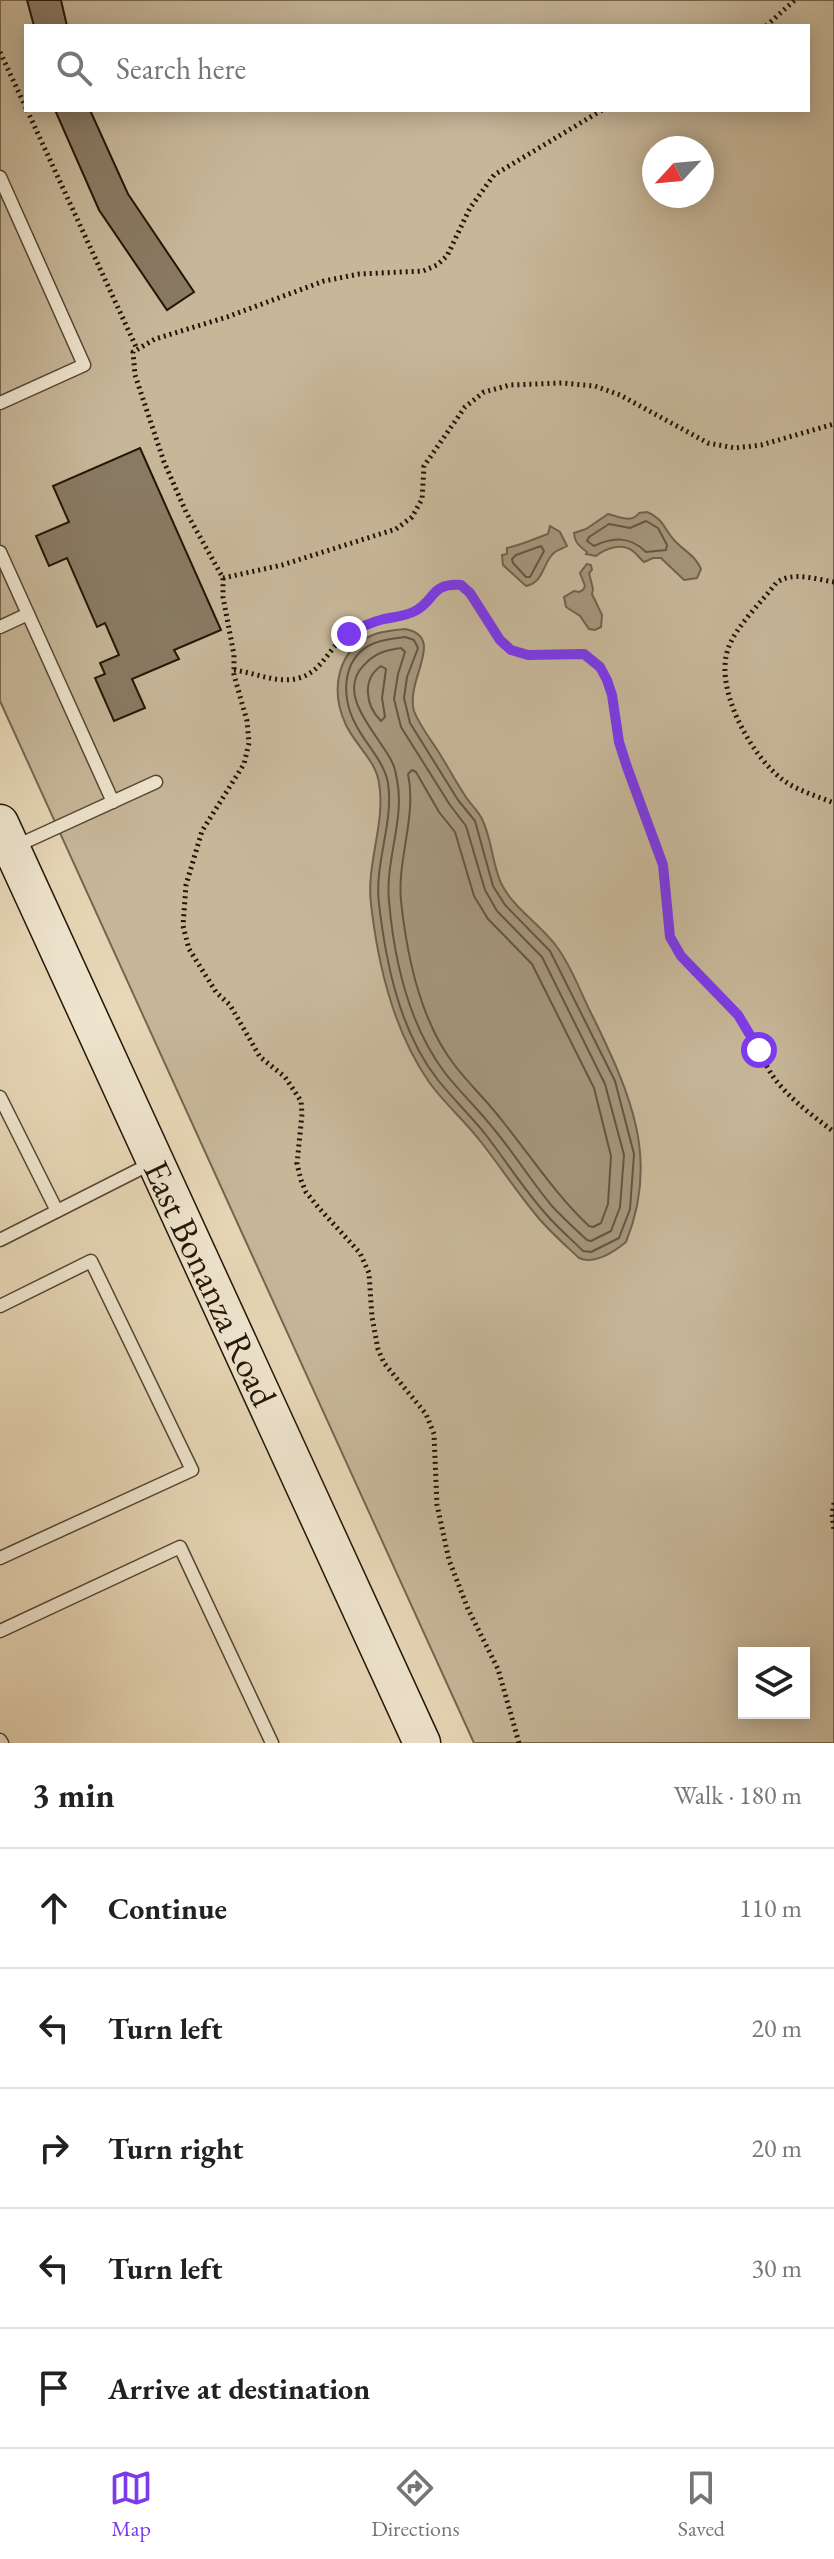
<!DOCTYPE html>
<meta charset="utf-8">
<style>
body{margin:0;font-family:"EB Garamond",serif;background:#f6f6f6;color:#222}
.controls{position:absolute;right:24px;bottom:24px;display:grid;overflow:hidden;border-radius:0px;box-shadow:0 4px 20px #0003}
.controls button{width:72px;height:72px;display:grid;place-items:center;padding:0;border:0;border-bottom:2px solid #e0e0e0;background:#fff;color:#222;font:40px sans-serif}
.compass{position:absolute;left:642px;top:136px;width:72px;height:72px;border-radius:50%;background:#fff;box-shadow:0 4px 20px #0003;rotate:244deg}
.stop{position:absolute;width:24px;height:24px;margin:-18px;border:6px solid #7c3aed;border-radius:50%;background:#fff}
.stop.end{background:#7c3aed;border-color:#fff;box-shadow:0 2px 8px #0008}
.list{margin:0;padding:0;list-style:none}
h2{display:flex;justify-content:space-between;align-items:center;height:104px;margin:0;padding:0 32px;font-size:34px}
h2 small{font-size:26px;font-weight:400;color:#767676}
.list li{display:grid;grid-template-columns:52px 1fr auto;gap:24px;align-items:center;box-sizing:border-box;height:120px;padding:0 32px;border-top:2px solid #e0e0e0}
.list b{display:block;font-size:30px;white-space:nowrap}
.list em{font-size:26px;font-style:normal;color:#767676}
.icon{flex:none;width:44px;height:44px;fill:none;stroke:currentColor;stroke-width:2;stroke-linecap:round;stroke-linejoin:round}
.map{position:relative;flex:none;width:834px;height:1743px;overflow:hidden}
.search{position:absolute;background:#fff;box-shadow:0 4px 20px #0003;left:24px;right:24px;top:24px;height:88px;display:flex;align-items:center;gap:20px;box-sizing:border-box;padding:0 28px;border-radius:0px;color:#767676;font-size:30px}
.sheet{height:704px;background:#fff}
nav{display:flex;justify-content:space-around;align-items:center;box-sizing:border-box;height:112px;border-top:2px solid #e0e0e0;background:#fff;font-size:22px;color:#767676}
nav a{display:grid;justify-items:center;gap:4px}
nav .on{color:#7c3aed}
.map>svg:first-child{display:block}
.green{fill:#c7b799;stroke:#756650;stroke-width:2;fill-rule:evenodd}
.water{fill:#a5967b;stroke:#71624d;stroke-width:2}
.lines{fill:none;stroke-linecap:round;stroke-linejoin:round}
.shore{stroke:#645641;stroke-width:2}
.building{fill:#897a63;stroke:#231507;stroke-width:2}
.service-casing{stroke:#544633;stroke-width:15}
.secondary-casing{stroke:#231507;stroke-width:39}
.path{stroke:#231507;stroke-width:5;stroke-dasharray:2 4;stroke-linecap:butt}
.service{stroke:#f0e6d0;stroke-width:12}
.secondary{stroke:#f0e6d0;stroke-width:36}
.route{stroke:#7c3aed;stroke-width:10}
.labels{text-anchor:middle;stroke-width:7;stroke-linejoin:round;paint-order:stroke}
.street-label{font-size:36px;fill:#231507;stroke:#f0e6d0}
</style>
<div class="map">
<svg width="834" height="1743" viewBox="0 0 834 1743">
<rect width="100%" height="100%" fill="#e8d8b7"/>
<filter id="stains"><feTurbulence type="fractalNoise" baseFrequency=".0025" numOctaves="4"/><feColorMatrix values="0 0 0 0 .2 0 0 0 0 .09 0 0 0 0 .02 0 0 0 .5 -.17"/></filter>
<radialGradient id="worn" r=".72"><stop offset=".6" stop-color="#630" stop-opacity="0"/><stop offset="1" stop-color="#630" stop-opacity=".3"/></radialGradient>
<path class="green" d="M0 0H834V1743H474L0 701ZM26 26H808V110H26ZM654 148H702V196H654ZM744 1653H804V1713H744Z"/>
<g class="water">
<path d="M647 512C663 518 664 529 674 540 684 551 695 555 701 569L697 578 684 580 661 558H653L644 562C640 559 638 555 634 552 623 542 606 548 596 556L586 554 587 552C579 546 575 543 574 533L586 529 608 514C618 516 631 524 639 513Z"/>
<path d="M550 526 560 532 567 546C561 550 556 549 551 556 542 568 542 583 526 586L503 565 502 555 507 554V548C521 545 534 539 548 534Z"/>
<polygon points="587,564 591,565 592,570 589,573 593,589 592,594 602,615 601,627 595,630 589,629 580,616 566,607 564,597 574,591 579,592 583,590 585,586 580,573"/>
<path d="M405 629C447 637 405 679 414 711 419 724 428 736 436 748 446 763 454 779 464 794 469 803 478 810 482 819 492 839 492 863 501 883 513 908 540 924 557 947 572 967 581 994 593 1017 630 1093 660 1159 626 1242 614 1252 594 1265 579 1258 564 1244 549 1231 536 1215 516 1191 500 1166 481 1142 465 1121 444 1103 429 1082 393 1030 378 966 371 904 366 863 386 823 379 783 376 761 356 746 346 725 330 691 336 649 375 634 385 631 395 630 405 629Z"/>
</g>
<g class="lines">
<g class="shore">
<path d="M646 521 658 528 667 545 666 550 646 552C630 536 613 537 594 546L587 541 589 537 609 524 630 528Z"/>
<polygon points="541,546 544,551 530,577 526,577 513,563 512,559 516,555"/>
<path d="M405 637 414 640 418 648 407 677 404 698 410 723 458 800 475 821 493 886 505 905 550 951 615 1081 634 1154 630 1209 619 1238 591 1252 583 1251C571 1239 557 1227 545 1213 523 1188 506 1161 486 1135 471 1116 453 1099 438 1080 400 1032 386 964 379 904 374 863 394 823 388 783 384 761 366 745 356 725 339 695 342 651 381 641 389 639 397 638 405 637Z"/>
<path d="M401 648 405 652 398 674 394 699 401 727 450 805 466 826 485 890 497 911 542 957 605 1084 624 1155 620 1207 611 1231 591 1241 587 1240C575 1229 563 1218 552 1206 531 1181 514 1153 493 1128 478 1109 460 1092 445 1073 409 1025 394 959 389 901 385 861 405 819 397 780 396 774 395 767 392 762 380 736 334 695 364 665 375 653 386 650 401 648Z"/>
<path d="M381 666 386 669 382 698 385 717 381 721C365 705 362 679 381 666Z"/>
<path d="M412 770 416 772 439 812 455 832 474 896 488 919 532 964 594 1088 611 1156 608 1204 601 1223 593 1227 589 1226C556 1195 532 1158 504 1123 489 1103 471 1086 456 1067 420 1022 407 957 401 901 397 859 417 816 408 774Z"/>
</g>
</g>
<g class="building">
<polygon points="27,0 61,0 67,26 34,26"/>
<polygon points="55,110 90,110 128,194 194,292 167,310 99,210"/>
<polygon points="140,448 221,630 174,650 179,659 132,679 145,708 114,721 95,678 105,674 100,663 119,655 105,623 97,627 67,558 49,566 36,536 69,522 53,486"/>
</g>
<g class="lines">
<defs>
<g id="service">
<polyline points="0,177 84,365 0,403"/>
<polyline points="0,552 113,802"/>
<polyline points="0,627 28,614"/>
<polyline points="14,847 156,782"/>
<polyline points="0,1097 57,1211"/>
<polyline points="0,1240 152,1163"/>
<polyline points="0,1306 91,1261 192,1470 0,1558"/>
<polyline points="0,1631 180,1547 272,1743"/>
<polyline points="0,1740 2,1743"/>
</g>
<polyline id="secondary" points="0,823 422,1743"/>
</defs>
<use href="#service" class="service-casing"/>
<use href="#secondary" class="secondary-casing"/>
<g class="path">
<polyline points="766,26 795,0"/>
<polyline points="0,52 26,108"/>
<polyline points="27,110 137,349"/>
<polyline points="223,578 282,565 396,529 412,517 422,499 424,466 465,407 484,392 510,385 562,383 595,386 620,395 708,443 735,448 761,445 834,424"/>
<path d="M834 582C815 579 792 571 776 583 762 602 735 627 728 649 714 689 751 756 783 780 798 791 817 796 834 803"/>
<path d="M234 670C256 673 277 684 299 678 323 671 328 648 347 635 359 627 373 622 386 619 396 617 407 616 415 611 430 602 436 578 459 585 478 591 490 632 505 647 530 669 573 637 597 664 615 684 614 712 619 738 623 762 633 790 643 813 650 829 658 845 662 863 668 888 662 917 672 941 684 972 719 992 739 1017 753 1035 760 1056 772 1075 788 1098 812 1115 834 1132"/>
<polyline points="834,1503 832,1514 834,1530"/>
<polyline points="519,1743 498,1669 468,1609 449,1560 437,1505 434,1434 426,1414 384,1363 378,1349 372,1317 369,1273 360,1253 318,1207 306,1192 301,1180 297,1164 302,1114 301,1101 285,1077 260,1057 230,1005 216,992 189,949 183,926 186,885 202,831 244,764 249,743 247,721 234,675 234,655 223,597 223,578 186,512 164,462 135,375 133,352 155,339 227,317 324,281 359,274 423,271 437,265 447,256 470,208 494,175 602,110"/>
</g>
<use href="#service" class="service"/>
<use href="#secondary" class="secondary"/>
</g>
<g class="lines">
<path class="route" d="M349 634C360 627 372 622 384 619 394 617 406 616 415 611 436 600 430 583 461 585L470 593 500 640 511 650 528 655 584 654 600 667 607 680 612 695 619 742 627 767 663 865 670 937 681 956 738 1015 759 1050"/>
</g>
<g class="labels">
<g class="street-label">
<text transform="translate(211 1283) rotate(65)" y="13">East Bonanza Road</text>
</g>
</g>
<rect width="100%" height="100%" filter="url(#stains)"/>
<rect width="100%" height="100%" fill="url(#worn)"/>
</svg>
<div class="controls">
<button><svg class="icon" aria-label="layers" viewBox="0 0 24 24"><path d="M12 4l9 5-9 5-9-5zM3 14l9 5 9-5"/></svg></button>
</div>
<svg class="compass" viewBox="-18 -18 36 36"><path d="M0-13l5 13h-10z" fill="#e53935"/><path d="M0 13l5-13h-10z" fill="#767676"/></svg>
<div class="stop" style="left:759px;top:1050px"></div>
<div class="stop end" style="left:349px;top:634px"></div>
<div class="search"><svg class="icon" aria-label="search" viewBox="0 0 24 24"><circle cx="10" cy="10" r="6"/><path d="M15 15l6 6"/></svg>Search here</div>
</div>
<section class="sheet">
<h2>3 min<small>Walk · 180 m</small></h2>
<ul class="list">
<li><svg class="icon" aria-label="ahead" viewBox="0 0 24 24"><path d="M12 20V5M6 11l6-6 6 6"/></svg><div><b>Continue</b></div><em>110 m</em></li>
<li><svg class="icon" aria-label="left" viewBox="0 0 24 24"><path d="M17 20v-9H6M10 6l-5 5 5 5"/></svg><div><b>Turn left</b></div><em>20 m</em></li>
<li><svg class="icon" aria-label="right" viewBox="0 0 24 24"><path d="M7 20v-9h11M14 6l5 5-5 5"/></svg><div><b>Turn right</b></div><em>20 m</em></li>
<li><svg class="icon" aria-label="left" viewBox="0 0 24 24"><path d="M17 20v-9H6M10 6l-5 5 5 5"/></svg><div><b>Turn left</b></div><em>30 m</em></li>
<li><svg class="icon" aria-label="arrive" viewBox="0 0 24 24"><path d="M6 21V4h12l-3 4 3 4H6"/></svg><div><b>Arrive at destination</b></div></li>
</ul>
</section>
<nav>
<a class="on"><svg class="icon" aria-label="map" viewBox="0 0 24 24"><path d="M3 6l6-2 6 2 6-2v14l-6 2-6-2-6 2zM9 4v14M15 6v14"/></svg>Map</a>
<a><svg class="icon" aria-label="directions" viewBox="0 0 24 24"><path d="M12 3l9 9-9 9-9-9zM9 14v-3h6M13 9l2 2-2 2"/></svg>Directions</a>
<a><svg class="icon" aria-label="saved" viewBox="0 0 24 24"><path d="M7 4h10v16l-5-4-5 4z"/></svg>Saved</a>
</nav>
